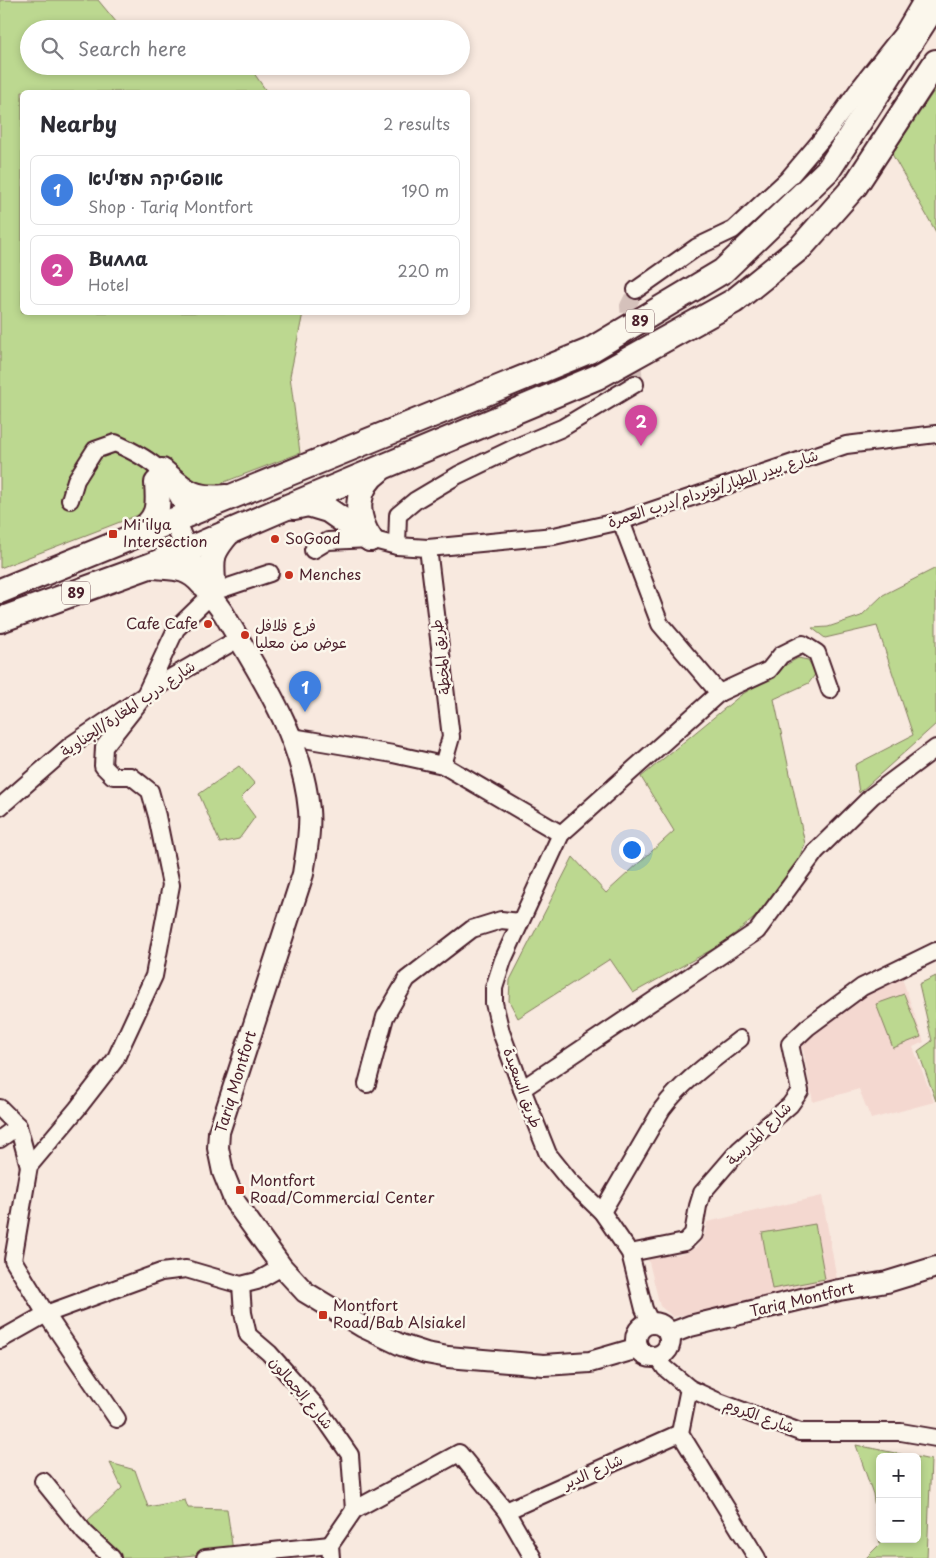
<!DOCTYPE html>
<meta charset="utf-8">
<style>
body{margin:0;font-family:"Playpen Sans","Playpen Sans Arabic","Playpen Sans Hebrew",sans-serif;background:#f2f2f3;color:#2b2b33}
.controls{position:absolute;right:15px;bottom:15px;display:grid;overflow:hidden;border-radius:8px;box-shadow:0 2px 8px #0003}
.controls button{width:45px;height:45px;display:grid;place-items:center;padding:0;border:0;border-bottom:1px solid #e1e1e2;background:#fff;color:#2b2b33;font:25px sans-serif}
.you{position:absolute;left:631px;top:849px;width:18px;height:18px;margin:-12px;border:4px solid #fff;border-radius:50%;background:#1a73e8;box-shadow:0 0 0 8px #1a73e833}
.badge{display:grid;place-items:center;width:32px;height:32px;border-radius:50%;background:#1a73e8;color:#fff;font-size:16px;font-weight:700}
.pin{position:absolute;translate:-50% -41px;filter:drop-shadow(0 1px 2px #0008)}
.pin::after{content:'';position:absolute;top:26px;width:18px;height:15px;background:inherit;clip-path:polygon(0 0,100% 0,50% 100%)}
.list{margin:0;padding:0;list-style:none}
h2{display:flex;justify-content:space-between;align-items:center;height:65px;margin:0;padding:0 20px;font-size:21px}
h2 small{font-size:16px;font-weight:400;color:#7c7c81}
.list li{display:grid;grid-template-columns:32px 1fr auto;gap:15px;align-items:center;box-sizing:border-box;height:70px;margin:0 10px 10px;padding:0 10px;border:1px solid #e1e1e2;border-radius:8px}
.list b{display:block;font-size:19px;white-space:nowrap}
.list p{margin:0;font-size:16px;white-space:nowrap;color:#7c7c81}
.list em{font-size:16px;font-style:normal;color:#7c7c81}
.icon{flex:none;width:28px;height:28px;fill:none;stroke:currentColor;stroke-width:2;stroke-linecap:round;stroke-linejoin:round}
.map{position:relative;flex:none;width:936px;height:1558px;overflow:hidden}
.search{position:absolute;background:#fff;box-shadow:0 2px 8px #0003;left:20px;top:20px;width:450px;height:55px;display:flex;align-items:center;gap:12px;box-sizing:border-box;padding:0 18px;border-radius:28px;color:#7c7c81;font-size:19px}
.panel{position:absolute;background:#fff;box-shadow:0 2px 8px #0003;left:20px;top:90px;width:450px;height:225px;border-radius:8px}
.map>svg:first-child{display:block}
.built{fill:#f4d8d0}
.green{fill:#bcd890;stroke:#837c5e}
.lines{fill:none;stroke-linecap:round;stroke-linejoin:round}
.minor-tunnel{stroke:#d5c1bb;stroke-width:16;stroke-dasharray:16 8;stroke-linecap:butt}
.minor-casing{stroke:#4a1f2b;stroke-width:20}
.major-casing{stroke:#4a1f2b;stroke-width:24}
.highway-casing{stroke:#4a1f2b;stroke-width:28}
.minor{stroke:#fbf7ec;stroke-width:16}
.major{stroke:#fbf7ec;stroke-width:20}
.highway{stroke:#fbf7ec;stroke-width:24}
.poi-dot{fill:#c8321e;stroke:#fbf7ec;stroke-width:2}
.labels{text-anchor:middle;stroke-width:5;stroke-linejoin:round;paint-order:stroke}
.shield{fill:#fbf7ec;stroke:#7f6065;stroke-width:1}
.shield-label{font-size:14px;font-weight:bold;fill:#4a1f2b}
.street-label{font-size:15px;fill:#4a1f2b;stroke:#fbf7ec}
.poi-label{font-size:15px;fill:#4a1f2b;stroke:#fbf7ec;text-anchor:start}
</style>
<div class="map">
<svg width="936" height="1558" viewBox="0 0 936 1558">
<rect width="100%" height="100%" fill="#f8e9df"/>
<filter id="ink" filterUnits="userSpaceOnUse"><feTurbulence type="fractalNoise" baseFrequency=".02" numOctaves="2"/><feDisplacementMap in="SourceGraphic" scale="10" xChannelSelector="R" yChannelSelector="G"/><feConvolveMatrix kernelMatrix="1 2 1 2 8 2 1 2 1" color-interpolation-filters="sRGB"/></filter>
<g filter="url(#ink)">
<g class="built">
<polygon points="902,978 924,1042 913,1047 934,1102 871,1119 859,1089 813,1102 801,1039 858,999"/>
<polygon points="822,1196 838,1285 673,1317 660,1306 648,1258 683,1254 697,1247 704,1236 707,1222"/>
</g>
<g class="green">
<polygon points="0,0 98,0 122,29 29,29 29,66 164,66 210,72 237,66 249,66 267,92 22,92 22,312 303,313 290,376 300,453 0,568"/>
<polygon points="936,88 936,232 892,154"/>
<polygon points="936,568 936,724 859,793 855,765 913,735 877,626 825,638 812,628 828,627 861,616 883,595"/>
<polygon points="798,658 808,660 816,673 809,683 774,699 805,844 789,880 753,919 722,944 633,993 610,959 518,1018 509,1001 510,980 573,857 606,893 674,831 641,777 741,695 769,678 784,666"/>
<polygon points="239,766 255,784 241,798 255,817 239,839 220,843 199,794"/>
<polygon points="936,976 936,1101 918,1051 932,1041 919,984"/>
<polygon points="904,994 921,1037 893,1048 876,1004"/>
<polygon points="815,1224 825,1279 772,1289 762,1233"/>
<polygon points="856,1445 915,1457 880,1457 880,1539 917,1539 917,1457 931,1460 927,1558 866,1558 880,1544 873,1494"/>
<polygon points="110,1463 135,1470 148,1507 185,1500 188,1508 227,1509 233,1551 165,1558 120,1558 111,1552 86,1522 122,1488"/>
</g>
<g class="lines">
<polyline class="minor-tunnel" points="635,384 628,306 636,290"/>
<defs>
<g id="minor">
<polyline points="636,290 697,247 733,230 788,179 827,133 860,87 902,34 922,0"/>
<path d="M70 500 76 480 95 450 115 443C158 462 168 473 187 515"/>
<polyline points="621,521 660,624 719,693"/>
<polyline points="397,546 398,515 416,500 458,475 512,449 562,428 635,384"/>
<polyline points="428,548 451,737 443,765"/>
<polyline points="313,550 328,541 370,539 397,546 428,548 554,536 621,521 846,445 936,434"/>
<polyline points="216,591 270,573"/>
<polyline points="292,737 393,754 443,765 561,834"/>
<polyline points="0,807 71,745 172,677 238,639"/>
<polyline points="367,1084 385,1017 407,979 472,929 501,920 520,922"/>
<polyline points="522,1089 757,931 816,851 872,796 936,748"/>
<polyline points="0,1108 18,1126 29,1166"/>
<polyline points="0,1139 18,1126"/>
<path d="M602 1212 662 1109C683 1081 712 1061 740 1039"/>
<polyline points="630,1253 685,1242 693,1234 698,1206 702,1193 739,1150 790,1105 800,1091 790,1044 808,1027 862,987 936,951"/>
<polyline points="241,1285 243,1313 248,1335 269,1353 316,1406 350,1455 354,1510 330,1545 331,1558"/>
<polyline points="651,1323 644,1309 630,1253 602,1212 569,1180 548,1154 522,1089 501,1032 494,1003 494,988 503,960 561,834 719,693 769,670 781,655 803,644 817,653 830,690"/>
<polyline points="0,1340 46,1314 161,1272 186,1269 241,1285 257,1281 282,1267"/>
<polyline points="657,1356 665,1368 689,1388 719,1402 800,1432 901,1432 936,1438"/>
<polyline points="689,1388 680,1433 757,1558"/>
<polyline points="117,1419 46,1314 13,1260 29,1166 77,1109 115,1060 154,976 171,885 157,816 150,791 131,776 113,776 103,766 104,747 145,695 176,629 210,596"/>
<polyline points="43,1481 85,1533 112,1558"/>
<polyline points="354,1510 459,1453 506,1511 533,1558"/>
<polyline points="506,1511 680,1433"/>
<polyline points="205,1558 330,1545"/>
</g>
<g id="major">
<path d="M174 521C184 541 191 563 202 583 208 594 217 603 224 614 261 677 302 736 309 810 311 831 306 853 303 874L219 1132 218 1148 223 1172 235 1202 282 1267 305 1292 363 1327 401 1345 426 1353 448 1357 544 1365 590 1362 638 1348"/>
<circle cx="653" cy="1340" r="17"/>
<polyline points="669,1334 690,1326 839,1290 887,1282 936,1267"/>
</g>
<g id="highway">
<path d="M162 471C186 492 192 500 226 497"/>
<polyline points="294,507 308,504 328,510 370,539"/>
<path d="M137 533C159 519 159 507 157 483"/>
<path d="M370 539C354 515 355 487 379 470"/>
<path d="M154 566C175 568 187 566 202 583"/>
<path d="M213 581C211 556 212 552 228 533"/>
<polyline points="0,591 589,351 723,271 829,169 936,3"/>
<polyline points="0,620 152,565 280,510 597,377 734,301 801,247 855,186 936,62"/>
</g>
</defs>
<use href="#minor" class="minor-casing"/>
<use href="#major" class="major-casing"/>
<use href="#highway" class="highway-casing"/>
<use href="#minor" class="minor"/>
<use href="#major" class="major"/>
<use href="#highway" class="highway"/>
</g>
</g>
<g class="poi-dot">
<rect x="108" y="529" width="10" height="10" rx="2.5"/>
<circle cx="275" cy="539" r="5"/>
<circle cx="289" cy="575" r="5"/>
<circle cx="208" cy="624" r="5"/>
<circle cx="245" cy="635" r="5"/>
<rect x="235" y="1185" width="10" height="10" rx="2.5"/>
<rect x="318" y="1310" width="10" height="10" rx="2.5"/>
</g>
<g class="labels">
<g class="shield">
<rect x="626" y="309.5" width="28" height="23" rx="4"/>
<rect x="62" y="581.5" width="28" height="23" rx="4"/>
</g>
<g class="shield-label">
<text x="640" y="326">89</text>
<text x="76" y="598">89</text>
</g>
<g class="street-label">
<text transform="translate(713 489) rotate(-18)" y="5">شارع بيدر الطيار/نوتردام/درب العمرة</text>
<text transform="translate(441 657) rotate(-97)" y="5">طريق المخطة</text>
<text transform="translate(128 709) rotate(-34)" y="5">شارع درب المغارة/الجناوية</text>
<text transform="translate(236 1082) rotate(-73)" y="5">Tariq Montfort</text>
<text transform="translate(522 1088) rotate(70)" y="5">طريق السعيدة</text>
<text transform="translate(759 1134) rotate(-44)" y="5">شارع المدرسة</text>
<text transform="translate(802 1300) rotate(-13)" y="5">Tariq Montfort</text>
<text transform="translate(301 1393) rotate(50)" y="5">شارع الجمالون</text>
<text transform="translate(759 1416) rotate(20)" y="5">شارع الكروم</text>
<text transform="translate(593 1472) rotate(-24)" y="5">شارع الدير</text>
</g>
<g class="poi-label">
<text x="123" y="530">Mi'ilya<tspan x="123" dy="17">Intersection</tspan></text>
<text x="285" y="544">SoGood</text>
<text x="299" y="580">Menches</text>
<text x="198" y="629" text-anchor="end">Cafe Cafe</text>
<text x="255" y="631">فرع فلافل<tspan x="255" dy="17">عوض من معليا</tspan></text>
<text x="250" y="1186">Montfort<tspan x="250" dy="17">Road/Commercial Center</tspan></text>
<text x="333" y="1311">Montfort<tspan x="333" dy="17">Road/Bab Alsiakel</tspan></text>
</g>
</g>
</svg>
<div class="controls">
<button>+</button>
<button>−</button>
</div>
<div class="you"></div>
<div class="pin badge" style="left:305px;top:712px;background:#3f7fe0">1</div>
<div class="pin badge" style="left:641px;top:446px;background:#d1479c">2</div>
<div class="search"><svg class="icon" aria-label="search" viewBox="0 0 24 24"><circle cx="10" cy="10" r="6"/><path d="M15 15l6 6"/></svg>Search here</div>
<section class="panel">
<h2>Nearby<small>2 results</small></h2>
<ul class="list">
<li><span class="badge" style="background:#3f7fe0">1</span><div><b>אופטיקה מעיליא</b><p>Shop · Tariq Montfort</p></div><em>190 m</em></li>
<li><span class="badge" style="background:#d1479c">2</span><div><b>Вилла</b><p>Hotel</p></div><em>220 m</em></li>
</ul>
</section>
</div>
